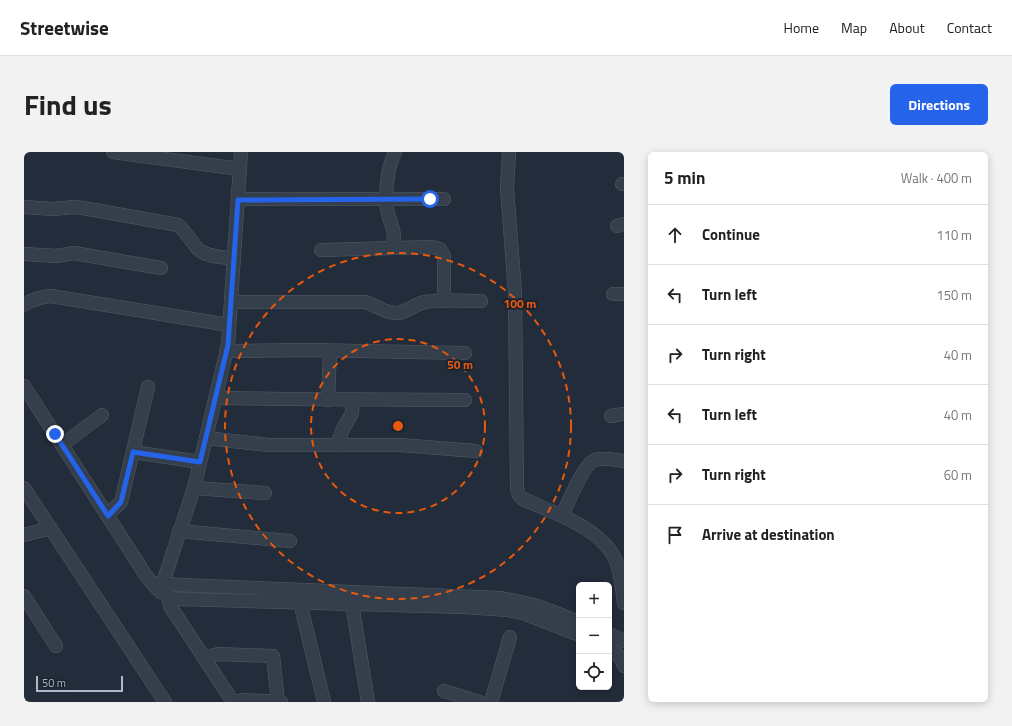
<!DOCTYPE html>
<meta charset="utf-8">
<style>
body{margin:0;font-family:"Titillium Web",sans-serif;background:#f2f2f2;color:#222}
.controls{position:absolute;right:12px;bottom:12px;display:grid;overflow:hidden;border-radius:6px;box-shadow:0 2px 10px #0003}
.controls button{width:36px;height:36px;display:grid;place-items:center;padding:0;border:0;border-bottom:1px solid #e0e0e0;background:#fff;color:#222;font:20px sans-serif}
.scale{position:absolute;left:12px;bottom:10px;width:87px;box-sizing:border-box;padding-left:4px;border:2px solid #b0b8c7;border-top:0;font-size:11px;line-height:14px;white-space:nowrap;color:#b0b8c7;-webkit-text-stroke:3px #1b2330;paint-order:stroke}
.stop{position:absolute;width:12px;height:12px;margin:-9px;border:3px solid #2563eb;border-radius:50%;background:#fff}
.stop.end{background:#2563eb;border-color:#fff;box-shadow:0 1px 4px #0008}
.list{margin:0;padding:0;list-style:none}
h2{display:flex;justify-content:space-between;align-items:center;height:52px;margin:0;padding:0 16px;font-size:17px}
h2 small{font-size:13px;font-weight:400;color:#767676}
.list li{display:grid;grid-template-columns:26px 1fr auto;gap:12px;align-items:center;box-sizing:border-box;height:60px;padding:0 16px;border-top:1px solid #e0e0e0}
.list b{display:block;font-size:15px;white-space:nowrap}
.list em{font-size:13px;font-style:normal;color:#767676}
.icon{flex:none;width:22px;height:22px;fill:none;stroke:currentColor;stroke-width:2;stroke-linecap:round;stroke-linejoin:round}
.map{position:relative;flex:none;width:600px;height:550px;overflow:hidden;border-radius:6px}
header{display:flex;align-items:center;gap:24px;box-sizing:border-box;height:56px;padding:0 20px;background:#fff;border-bottom:1px solid #e0e0e0}
header strong{font-size:19px}
nav{display:flex;gap:22px;margin-inline-start:auto;font-size:14px}
.intro{display:flex;align-items:center;justify-content:space-between;box-sizing:border-box;height:96px;padding:0 24px}
h1{margin:0;font-size:28px}
.button{padding:10px 18px;border-radius:6px;background:#2563eb;color:#fff;font-size:14px;font-weight:700}
main{display:flex;gap:24px;padding:0 24px}
aside{flex:1;background:#fff;border-radius:6px;box-shadow:0 2px 10px #0003}
.map>svg:first-child{display:block}
.lines{fill:none;stroke-linecap:round;stroke-linejoin:round}
.street-casing{stroke:#535b69;stroke-width:14}
.street{stroke:#353e4b;stroke-width:13}
.route{stroke:#2563eb;stroke-width:5}
.ring{fill:none;stroke:#e8590c;stroke-width:2;stroke-dasharray:7 5}
.centre{fill:#e8590c;stroke:#1b2330;stroke-width:2}
.ring-label{font-size:12px;text-anchor:middle;font-weight:bold;fill:#e8590c;stroke:#1b2330;stroke-width:4;stroke-linejoin:round;paint-order:stroke}
</style>
<header>
<strong>Streetwise</strong>
<nav><a>Home</a><a>Map</a><a>About</a><a>Contact</a></nav>
</header>
<div class="intro"><h1>Find us</h1><a class="button">Directions</a></div>
<main>
<div class="map">
<svg width="600" height="550" viewBox="0 0 600 550">
<rect width="100%" height="100%" fill="#222c3b"/>
<g class="lines">
<defs>
<g id="street">
<polyline points="89,0 216,17"/>
<path d="M485 0 483 36 491 141 493 336 495 343 499 347C530 361 578 376 592 409 597 420 598 439 600 451"/>
<polyline points="598,32 600,32"/>
<polyline points="214,47 420,47"/>
<path d="M0 55 29 57 50 55 59 56 154 73C162 80 167 89 174 97 182 105 199 105 210 107"/>
<polyline points="593,74 600,72"/>
<path d="M369 96C370 89 371 82 368 74 367 70 365 66 364 62 360 45 363 16 371 0"/>
<polyline points="297,98 408,95 416,97 420,104 420,149"/>
<polyline points="0,102 33,104 50,101 137,116"/>
<polyline points="589,142 600,142"/>
<path d="M207 150H341C351 153 360 160 370 161 382 162 390 152 401 150 417 147 441 149 457 149"/>
<path d="M0 153C8 147 17 145 27 144L205 173"/>
<polyline points="202,199 283,198 441,201"/>
<path d="M0 234 121 422C131 435 138 445 154 447L440 455 484 458 499 461 555 483"/>
<polyline points="191,246 263,247 441,248"/>
<polyline points="304,248 306,199"/>
<polyline points="587,264 600,262"/>
<polyline points="182,286 244,293 376,293 452,299"/>
<polyline points="38,293 78,263"/>
<polyline points="313,293 319,277 328,261 329,248"/>
<polyline points="109,300 176,310"/>
<polyline points="0,336 141,550"/>
<polyline points="170,336 241,341"/>
<polyline points="83,363 97,350 124,235"/>
<path d="M538 364C543 353 560 311 571 308 580 305 591 308 600 309"/>
<polyline points="155,379 266,389"/>
<polyline points="0,383 27,376"/>
<polyline points="131,431 157,433 477,446 514,454 555,470"/>
<polyline points="136,440 170,336 204,193 217,0"/>
<polyline points="0,444 32,494"/>
<polyline points="145,446 146,454 154,466 209,550"/>
<polyline points="276,450 300,550"/>
<polyline points="328,452 344,550"/>
<polyline points="585,482 600,489"/>
<path d="M585 496C593 501 598 506 600 514"/>
<polyline points="180,506 194,502 249,504 254,550"/>
<polyline points="420,539 455,550"/>
<polyline points="212,550 219,548 257,550"/>
<polyline points="467,550 486,485"/>
</g>
</defs>
<use href="#street" class="street-casing"/>
<use href="#street" class="street"/>
</g>
<g class="lines">
<polyline class="route" points="31,282 84,364 97,350 109,300 176,310 204,193 214,48 406,47"/>
</g>
<g class="ring">
<circle cx="374" cy="274" r="87"/>
<circle cx="374" cy="274" r="173"/>
</g>
<circle cx="374" cy="274" r="6" class="centre"/>
<g class="ring-label">
<text x="496" y="156">100 m</text>
<text x="436" y="217">50 m</text>
</g>
</svg>
<div class="controls">
<button>+</button>
<button>−</button>
<button><svg class="icon" aria-label="locate" viewBox="0 0 24 24"><circle cx="12" cy="12" r="6"/><path d="M12 2v4M12 18v4M2 12h4M18 12h4"/></svg></button>
</div>
<div class="scale">50 m</div>
<div class="stop" style="left:406px;top:47px"></div>
<div class="stop end" style="left:31px;top:282px"></div>
</div>
<aside>
<h2>5 min<small>Walk · 400 m</small></h2>
<ul class="list">
<li><svg class="icon" aria-label="ahead" viewBox="0 0 24 24"><path d="M12 20V5M6 11l6-6 6 6"/></svg><div><b>Continue</b></div><em>110 m</em></li>
<li><svg class="icon" aria-label="left" viewBox="0 0 24 24"><path d="M17 20v-9H6M10 6l-5 5 5 5"/></svg><div><b>Turn left</b></div><em>150 m</em></li>
<li><svg class="icon" aria-label="right" viewBox="0 0 24 24"><path d="M7 20v-9h11M14 6l5 5-5 5"/></svg><div><b>Turn right</b></div><em>40 m</em></li>
<li><svg class="icon" aria-label="left" viewBox="0 0 24 24"><path d="M17 20v-9H6M10 6l-5 5 5 5"/></svg><div><b>Turn left</b></div><em>40 m</em></li>
<li><svg class="icon" aria-label="right" viewBox="0 0 24 24"><path d="M7 20v-9h11M14 6l5 5-5 5"/></svg><div><b>Turn right</b></div><em>60 m</em></li>
<li><svg class="icon" aria-label="arrive" viewBox="0 0 24 24"><path d="M6 21V4h12l-3 4 3 4H6"/></svg><div><b>Arrive at destination</b></div></li>
</ul>
</aside>
</main>
